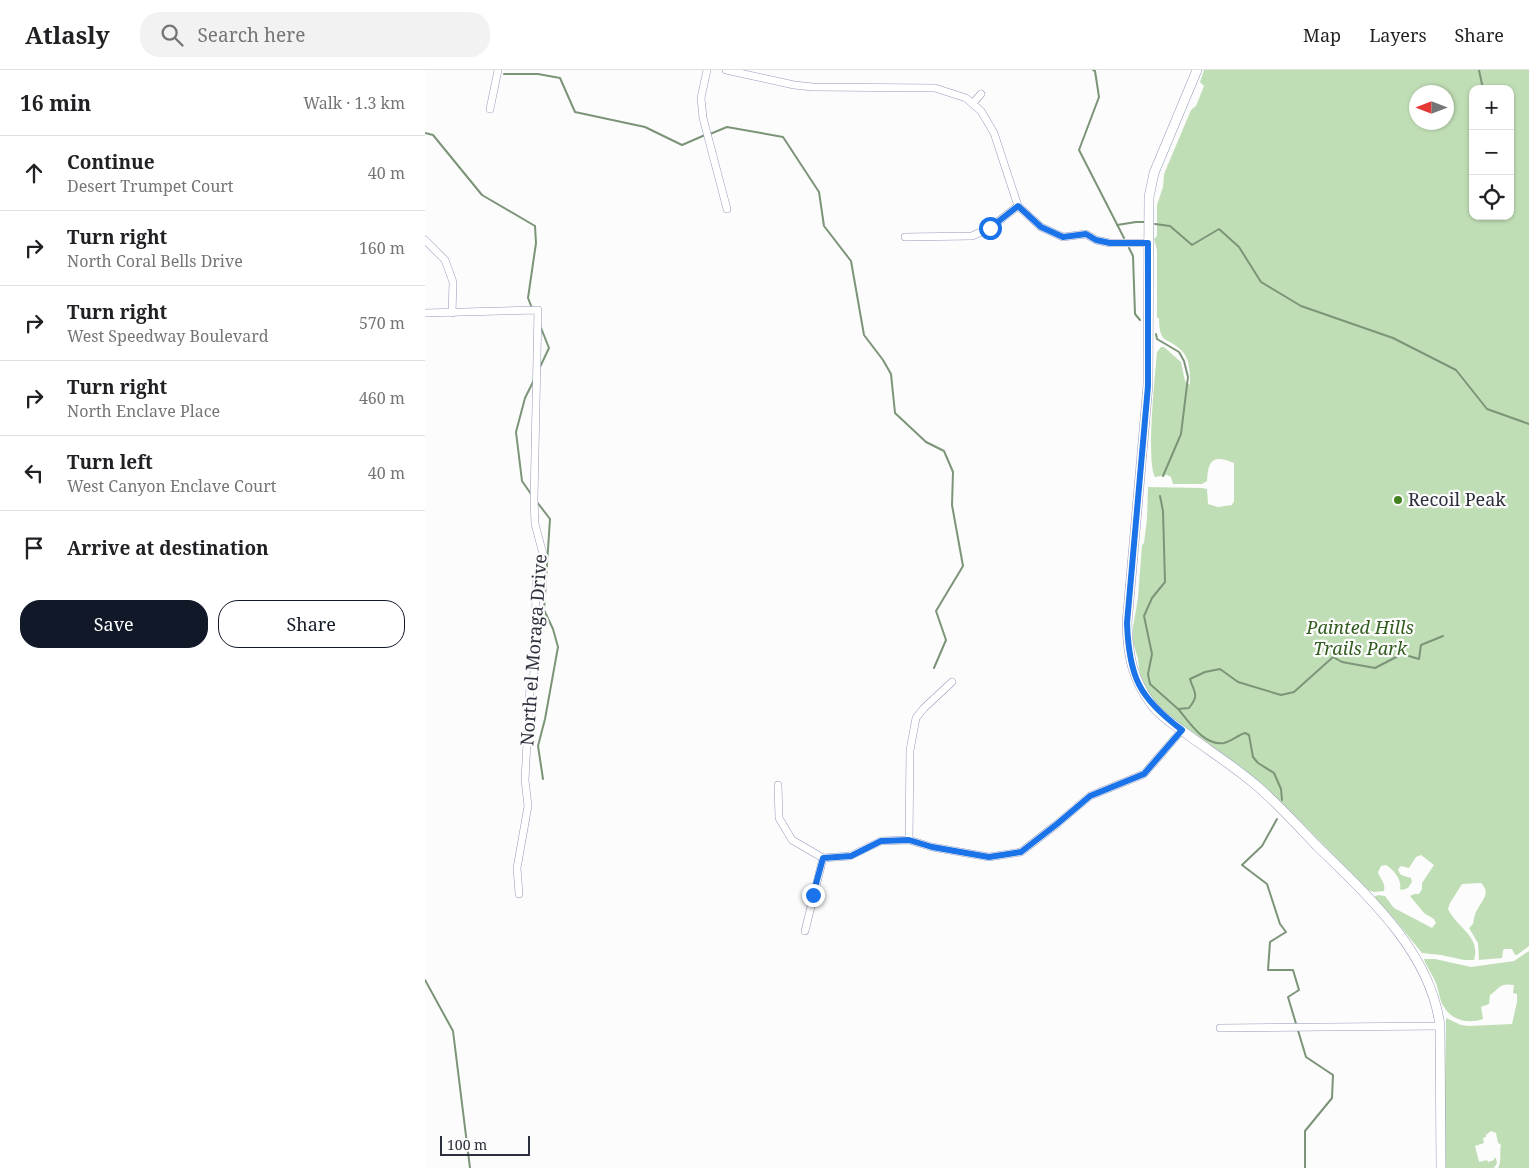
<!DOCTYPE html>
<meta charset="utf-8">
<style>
body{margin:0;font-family:"Noto Serif",serif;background:#f2f2f2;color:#202124}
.controls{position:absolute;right:15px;top:15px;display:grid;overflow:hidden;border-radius:10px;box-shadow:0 1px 4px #0004}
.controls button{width:45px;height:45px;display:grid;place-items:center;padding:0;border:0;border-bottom:1px solid #e0e0e0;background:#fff;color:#202124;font:25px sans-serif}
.compass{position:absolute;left:984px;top:15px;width:45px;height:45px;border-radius:50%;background:#fff;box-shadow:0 1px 4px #0004;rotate:270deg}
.scale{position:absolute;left:15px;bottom:12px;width:90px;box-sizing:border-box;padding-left:5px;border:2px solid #2c2f3c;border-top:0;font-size:14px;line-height:18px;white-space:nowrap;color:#2c2f3c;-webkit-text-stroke:4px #fcfcfc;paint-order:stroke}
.stop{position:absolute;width:15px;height:15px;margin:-11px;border:4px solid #1a73e8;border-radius:50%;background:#fff}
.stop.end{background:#1a73e8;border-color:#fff;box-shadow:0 1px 5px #0008}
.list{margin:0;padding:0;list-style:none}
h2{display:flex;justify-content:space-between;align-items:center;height:65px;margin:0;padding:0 20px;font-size:21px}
h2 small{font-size:16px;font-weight:400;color:#757577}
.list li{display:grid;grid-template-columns:32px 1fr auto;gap:15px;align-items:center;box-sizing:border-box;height:75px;padding:0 20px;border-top:1px solid #e0e0e0}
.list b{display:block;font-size:19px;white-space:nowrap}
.list p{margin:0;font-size:16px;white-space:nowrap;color:#757577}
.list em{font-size:16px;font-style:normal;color:#757577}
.actions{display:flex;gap:10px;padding:15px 20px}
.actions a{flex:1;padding:11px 0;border:1px solid #111827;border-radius:20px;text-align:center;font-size:18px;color:#111827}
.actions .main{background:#111827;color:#fff}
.icon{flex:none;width:28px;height:28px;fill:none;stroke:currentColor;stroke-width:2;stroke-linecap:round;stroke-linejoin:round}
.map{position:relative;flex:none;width:1104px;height:1098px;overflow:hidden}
header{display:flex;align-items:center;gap:30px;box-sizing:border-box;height:70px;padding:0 25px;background:#fff;border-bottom:1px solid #e0e0e0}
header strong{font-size:24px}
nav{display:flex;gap:28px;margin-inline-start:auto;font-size:18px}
.search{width:350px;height:45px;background:#f2f2f2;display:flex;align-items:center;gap:12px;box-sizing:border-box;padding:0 18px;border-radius:20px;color:#757577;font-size:19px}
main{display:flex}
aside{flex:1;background:#fff}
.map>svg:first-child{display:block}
.green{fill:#c0deb5;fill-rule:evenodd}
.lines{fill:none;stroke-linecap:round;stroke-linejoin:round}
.stream{stroke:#7c9478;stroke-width:2}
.minor-casing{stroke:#949aba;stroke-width:8}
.major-casing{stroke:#949aba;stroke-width:10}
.minor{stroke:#fff;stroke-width:7}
.major{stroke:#fff;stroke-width:9}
.route{stroke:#1a73e8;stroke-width:6}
.poi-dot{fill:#448221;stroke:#fcfcfc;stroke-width:2}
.labels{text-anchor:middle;stroke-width:4.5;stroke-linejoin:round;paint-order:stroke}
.poi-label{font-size:18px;fill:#2c2f3c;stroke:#fcfcfc;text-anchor:start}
.park-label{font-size:18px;font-style:italic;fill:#325c1d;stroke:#fcfcfc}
.street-label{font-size:18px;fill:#2c2f3c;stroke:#fcfcfc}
</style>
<header>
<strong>Atlasly</strong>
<div class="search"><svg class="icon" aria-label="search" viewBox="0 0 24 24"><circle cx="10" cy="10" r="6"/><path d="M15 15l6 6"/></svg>Search here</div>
<nav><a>Map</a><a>Layers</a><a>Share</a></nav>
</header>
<main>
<aside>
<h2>16 min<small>Walk · 1.3 km</small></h2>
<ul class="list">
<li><svg class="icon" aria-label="ahead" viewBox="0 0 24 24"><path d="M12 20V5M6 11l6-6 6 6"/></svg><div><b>Continue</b><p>Desert Trumpet Court</p></div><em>40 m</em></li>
<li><svg class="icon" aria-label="right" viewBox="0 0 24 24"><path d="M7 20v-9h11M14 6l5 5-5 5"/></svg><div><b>Turn right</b><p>North Coral Bells Drive</p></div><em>160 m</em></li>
<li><svg class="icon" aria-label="right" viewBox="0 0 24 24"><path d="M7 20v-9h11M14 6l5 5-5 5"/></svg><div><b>Turn right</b><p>West Speedway Boulevard</p></div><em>570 m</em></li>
<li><svg class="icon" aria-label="right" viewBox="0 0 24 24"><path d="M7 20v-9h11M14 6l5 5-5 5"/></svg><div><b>Turn right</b><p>North Enclave Place</p></div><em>460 m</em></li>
<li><svg class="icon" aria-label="left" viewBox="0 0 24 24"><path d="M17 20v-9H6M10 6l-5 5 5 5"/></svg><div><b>Turn left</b><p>West Canyon Enclave Court</p></div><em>40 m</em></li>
<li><svg class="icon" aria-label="arrive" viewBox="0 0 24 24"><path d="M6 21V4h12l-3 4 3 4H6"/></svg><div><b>Arrive at destination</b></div></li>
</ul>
<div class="actions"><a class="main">Save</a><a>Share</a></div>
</aside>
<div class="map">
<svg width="1104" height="1098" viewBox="0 0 1104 1098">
<rect width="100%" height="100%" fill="#fcfcfc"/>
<g class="green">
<path d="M779 0H1104V876L1092 885H1090L1087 879H1080L1078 880 1077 888 1054 890 1053 873 1044 858 1048 854C1049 850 1049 846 1051 842 1056 831 1067 824 1056 813L1037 814 1025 833 1023 839C1032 858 1056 866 1049 890H1039L1016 885 997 883 970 850 949 827 953 825 960 826 969 838 1007 858 1011 853 1009 849 999 843 985 826 989 824H994L997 819V813L1009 795 996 785 991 787 984 798 976 796 973 799C974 806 980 806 986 808L987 812 983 818 977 820 975 819C977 810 969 800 961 795L956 796 953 802C955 809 961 813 959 821L949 822 943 820 868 744 822 702 755 655 740 643 723 624 715 607 713 589 708 572V557L713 528 717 475 719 473 722 449 723 417 777 418 782 419 783 434 793 437 807 435 809 431V393C788 384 783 390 782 411L777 414H748L746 407 742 405 730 407C721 391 730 306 732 282L736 277H739L756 292 760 311 765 315C765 304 765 289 757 281 743 266 734 276 734 248H732V180L729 169 732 166V135L738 117 739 104 766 40 771 36 779 16 775 12ZM1048 19H1085V146H1048ZM992 22H1022V52H992Z"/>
<path d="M1104 881V1098H1073C1077 1091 1074 1083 1076 1075L1073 1073 1071 1063 1066 1061 1061 1065V1067L1058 1068 1059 1073 1050 1076 1054 1092 1062 1090 1063 1092 1069 1090V1088H1071L1072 1093 1069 1098H1019L1021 948 1036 955 1044 956 1087 954 1092 932V924L1088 923 1089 915C1075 913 1076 917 1065 925L1064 934 1056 937 1058 949C1044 954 1027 951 1019 937 1014 930 1014 919 1010 911 1007 903 1001 897 999 889H1010L1046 897 1089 891Z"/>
</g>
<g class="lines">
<g class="stream">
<polyline points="668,0 670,1 674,27 654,80 699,168"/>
<polyline points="1054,0 1058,19"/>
<polyline points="79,4 113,4 135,8 150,42 220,57 257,75 280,65"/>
<polyline points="0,63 8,65 57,125 110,156 111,173 103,228 107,238"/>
<polyline points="285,64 302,57 358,67 394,122 399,156 426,191 439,265 458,290 466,304 470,343 501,372 519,381 528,402 527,435 538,496 511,541 521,570 509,598"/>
<polyline points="1085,120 1086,121"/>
<polyline points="730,154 745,156 767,175 794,159 814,177 836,212 876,236 968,268 1031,300 1062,339 1104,354"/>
<polyline points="692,155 711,152 719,152"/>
<polyline points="704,178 708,186 710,244 715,250"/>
<polyline points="731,264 732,269 754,282 759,291 763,307 756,364 738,406"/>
<polyline points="115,297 124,278 116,258"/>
<polyline points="106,424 97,411 91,362 100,328 109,310"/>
<path d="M735 426 738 441 740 512 727 528 719 546 727 584 723 604 725 614 753 639 764 638C775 624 769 623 765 609L780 602 795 599 813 612 856 625 869 622 908 587 917 592 950 598 977 584 994 589 996 575 1018 566"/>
<polyline points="112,432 125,449 119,540 128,559 133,577 120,649 113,676 118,709"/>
<path d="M754 640C765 653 779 676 799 673 807 671 813 665 820 663L824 665 828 687 833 693 849 703 856 719 857 730"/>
<polyline points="852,749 837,776 817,795 842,814 855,854 861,862 845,872 843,900 868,900 874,920 863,927 881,987 908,1005 907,1028 880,1061 880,1098"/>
<polyline points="0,910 28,961 45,1098"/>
</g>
<defs>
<g id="minor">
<polyline points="282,0 276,28 278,48 302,139"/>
<polyline points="301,0 369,15 388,17 510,18 541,28 556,41 569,63 593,136 616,157 638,167 661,164 671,170 685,173 723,173"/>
<polyline points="548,33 556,24"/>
<polyline points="65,39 73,0"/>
<polyline points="480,167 547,166 565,158 593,136"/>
<polyline points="0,170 20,190 28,212 27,243"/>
<polyline points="0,243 113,240 109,429 110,454 118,484 111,511 110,599 105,617 100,710 103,736 92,798 94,824"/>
<polyline points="353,715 354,748 367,770 398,788 425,786 456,771 484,770 507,777 564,787 596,782 632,754 665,726 719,704 757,660"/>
<polyline points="484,770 485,680 491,648 499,638 527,612"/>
<polyline points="380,861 398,788"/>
<polyline points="795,958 1015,956"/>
</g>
<path id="major" d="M772 0 729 103 724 127 723 315 702 553C703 585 707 609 727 635 735 646 748 654 759 662 783 680 809 696 832 716 853 734 872 755 891 775 942 825 1006 882 1015 956L1016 1098"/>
</defs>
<use href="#minor" class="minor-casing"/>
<use href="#major" class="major-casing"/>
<use href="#minor" class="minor"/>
<use href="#major" class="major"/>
</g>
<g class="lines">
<path class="route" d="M388 825 398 788 426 786 456 771 484 770 507 777 564 787 596 782 632 754 665 726 719 704 757 660C714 628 704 607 702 553L723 316V173H685L671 170 661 164 638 167 616 157 593 136 565 158"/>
</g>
<circle class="poi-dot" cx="973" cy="430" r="5"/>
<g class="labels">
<g class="poi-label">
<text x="983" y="436">Recoil Peak</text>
</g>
<g class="park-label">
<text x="935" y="564">Painted Hills<tspan x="935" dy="21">Trails Park</tspan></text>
</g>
<g class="street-label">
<text transform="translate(109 580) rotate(-86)" y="6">North el Moraga Drive</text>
</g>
</g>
</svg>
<div class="controls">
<button>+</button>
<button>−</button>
<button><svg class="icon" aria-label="locate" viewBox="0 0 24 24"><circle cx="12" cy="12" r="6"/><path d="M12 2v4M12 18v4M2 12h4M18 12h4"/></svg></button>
</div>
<svg class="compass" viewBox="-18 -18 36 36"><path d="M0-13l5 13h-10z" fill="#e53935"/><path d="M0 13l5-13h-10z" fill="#757577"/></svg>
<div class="scale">100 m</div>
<div class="stop" style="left:565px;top:158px"></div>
<div class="stop end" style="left:388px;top:825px"></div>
</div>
</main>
